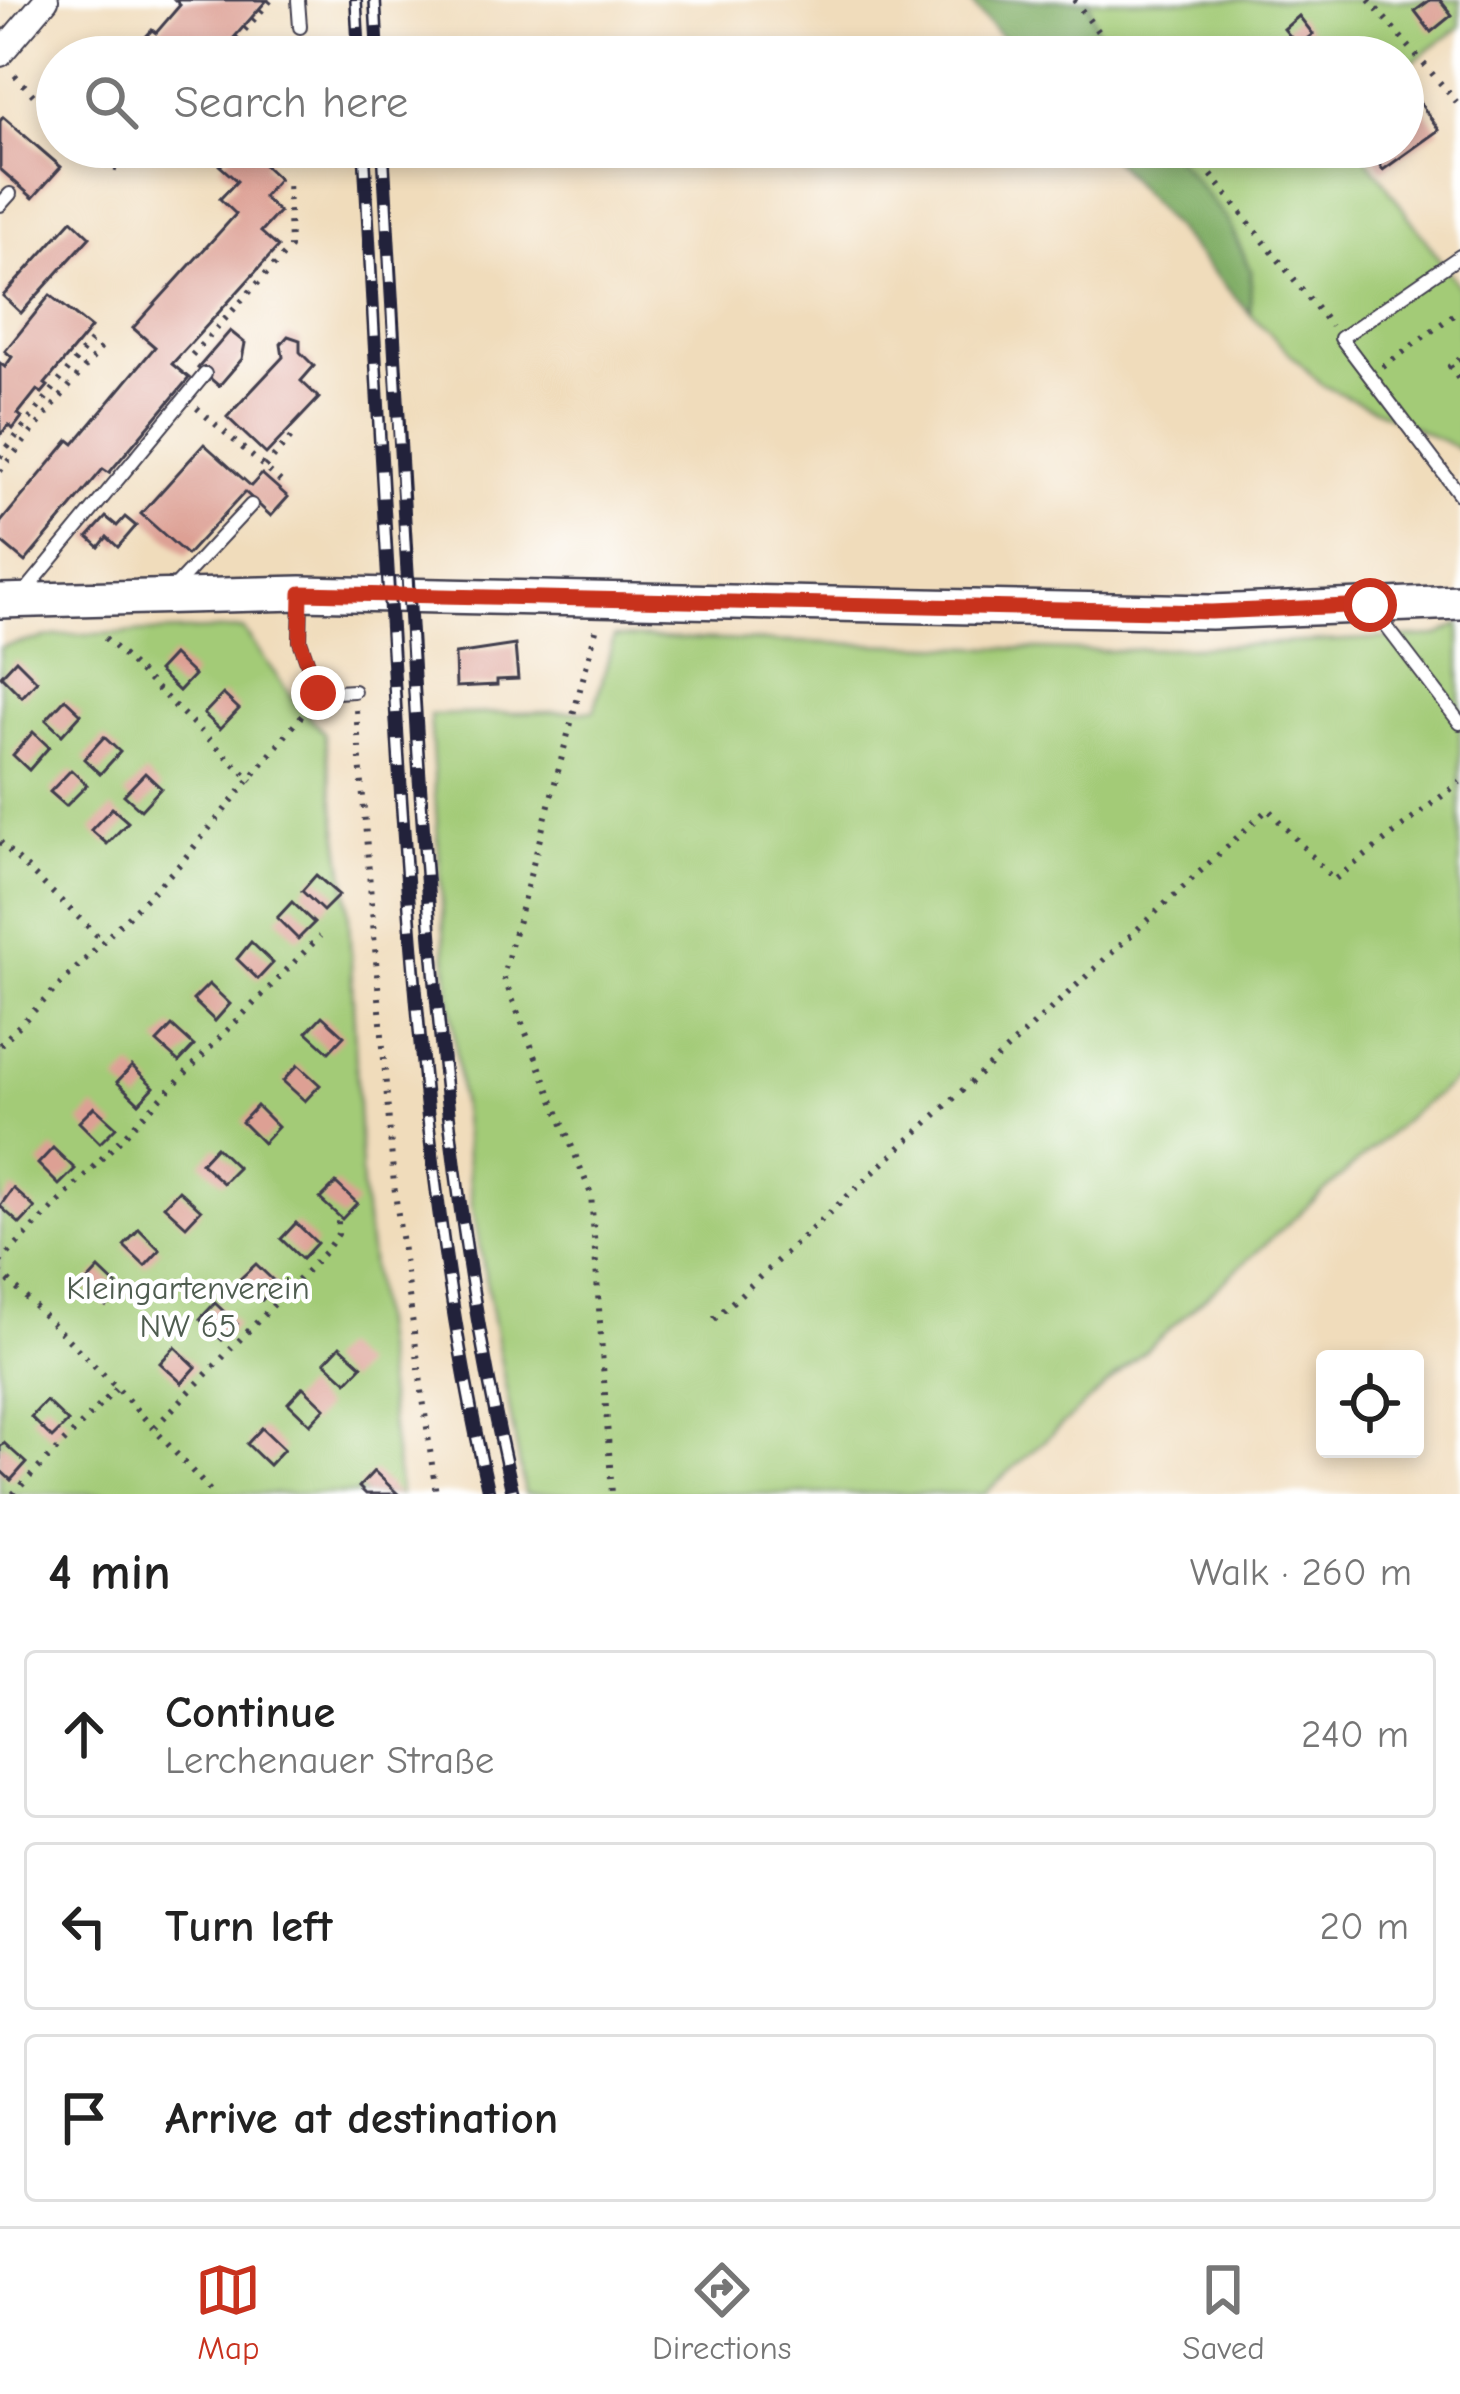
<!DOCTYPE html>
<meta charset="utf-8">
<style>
body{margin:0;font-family:"Comic Neue",sans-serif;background:#f6f6f6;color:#222}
.controls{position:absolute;right:36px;bottom:36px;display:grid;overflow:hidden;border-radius:12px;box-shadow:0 6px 18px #0003}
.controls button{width:108px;height:108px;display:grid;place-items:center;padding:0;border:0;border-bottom:3px solid #e0e0e0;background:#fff;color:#222;font:60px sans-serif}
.stop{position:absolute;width:36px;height:36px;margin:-27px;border:9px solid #c8321e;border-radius:50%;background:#fff}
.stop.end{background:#c8321e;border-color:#fff;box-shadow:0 3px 12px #0008}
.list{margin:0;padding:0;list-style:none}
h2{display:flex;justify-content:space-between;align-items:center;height:156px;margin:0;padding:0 48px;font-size:51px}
h2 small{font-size:39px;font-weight:400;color:#767676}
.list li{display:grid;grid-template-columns:78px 1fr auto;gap:36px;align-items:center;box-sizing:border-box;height:168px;margin:0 24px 24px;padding:0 24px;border:3px solid #e0e0e0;border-radius:12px}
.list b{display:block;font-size:45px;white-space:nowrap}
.list p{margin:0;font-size:39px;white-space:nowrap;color:#767676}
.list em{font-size:39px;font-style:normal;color:#767676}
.icon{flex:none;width:66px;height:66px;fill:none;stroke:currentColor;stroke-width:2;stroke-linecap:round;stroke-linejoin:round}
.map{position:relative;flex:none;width:1460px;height:1494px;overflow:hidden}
.search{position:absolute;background:#fff;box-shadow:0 6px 18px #0003;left:36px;right:36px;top:36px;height:132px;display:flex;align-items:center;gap:30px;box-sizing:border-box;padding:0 42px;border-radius:66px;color:#767676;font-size:45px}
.sheet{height:732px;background:#fff}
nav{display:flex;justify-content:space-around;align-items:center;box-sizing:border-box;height:168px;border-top:3px solid #e0e0e0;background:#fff;font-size:33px;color:#767676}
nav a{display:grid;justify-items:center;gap:6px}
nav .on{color:#c8321e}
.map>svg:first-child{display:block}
.green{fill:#a3cb77;stroke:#627659;stroke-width:3}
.forest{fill:#82af68;stroke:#526852;stroke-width:3}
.building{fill:#dda094}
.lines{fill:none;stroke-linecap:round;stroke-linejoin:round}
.service-casing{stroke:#413e4e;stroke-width:16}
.minor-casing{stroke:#413e4e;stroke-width:28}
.secondary-casing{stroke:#413e4e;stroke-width:38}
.path{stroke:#413e4e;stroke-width:6;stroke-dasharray:3 9;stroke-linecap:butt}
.service{stroke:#fff;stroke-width:12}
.minor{stroke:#fff;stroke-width:24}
.secondary{stroke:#fff;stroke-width:33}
.rail-casing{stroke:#22223b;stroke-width:14}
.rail{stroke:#fff;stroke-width:9;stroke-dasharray:27;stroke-linecap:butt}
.route{stroke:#c8321e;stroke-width:15}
.labels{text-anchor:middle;stroke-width:9;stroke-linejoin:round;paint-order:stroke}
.park-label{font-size:33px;fill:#4f5d50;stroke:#fff}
</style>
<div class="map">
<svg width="1460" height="1494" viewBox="0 0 1460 1494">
<rect width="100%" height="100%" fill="#fff"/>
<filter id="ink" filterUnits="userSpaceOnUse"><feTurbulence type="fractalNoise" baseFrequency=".00833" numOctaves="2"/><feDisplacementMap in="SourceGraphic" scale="24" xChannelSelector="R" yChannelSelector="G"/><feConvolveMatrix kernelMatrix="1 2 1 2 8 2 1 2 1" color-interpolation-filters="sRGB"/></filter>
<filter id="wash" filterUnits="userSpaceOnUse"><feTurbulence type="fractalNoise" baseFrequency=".004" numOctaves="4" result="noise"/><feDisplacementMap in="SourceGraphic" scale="48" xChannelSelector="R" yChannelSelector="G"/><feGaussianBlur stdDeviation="2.7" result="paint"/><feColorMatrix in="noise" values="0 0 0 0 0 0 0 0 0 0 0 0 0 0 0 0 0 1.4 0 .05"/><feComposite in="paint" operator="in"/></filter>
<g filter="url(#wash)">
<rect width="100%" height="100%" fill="#f0dcbb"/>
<g class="green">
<polygon points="1088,0 1460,0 1460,27 1403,69 1403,57 1105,57"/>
<polygon points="1167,147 1359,147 1460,288 1460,449 1322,385 1250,314 1251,270 1227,220"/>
<polygon points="1460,624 1460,1077 1416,1110 984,1494 525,1494 472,1204 445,949 430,715 594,711 614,637 1107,651 1437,636"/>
<polygon points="243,629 293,699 324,733 348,900 362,1187 400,1494 0,1494 0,647 59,635"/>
</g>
<g class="forest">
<polygon points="968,0 1088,0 1105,57 1020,57"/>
<polygon points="1102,147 1167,147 1227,220 1251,270 1250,314"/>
</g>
<g id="blocks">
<g class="building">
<polygon points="175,0 267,0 217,57 135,57 144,47 140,43 152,30 156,33 180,5"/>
<polygon points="1430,0 1440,0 1452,15 1431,32 1415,11"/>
<polygon points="1299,16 1313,34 1298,46 1284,29"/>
<polygon points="1403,79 1439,130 1383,170 1367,147 1403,147"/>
<polygon points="3,117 61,167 33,198 0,169 0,121"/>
<polygon points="238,147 280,147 264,165 279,179 263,197 279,212 261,232 278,247 172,364 189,378 109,473 103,469 25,562 0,541 0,523 69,440 74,444 155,347 133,328 236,214 220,199 237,181 220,166"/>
<polygon points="72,220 90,237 21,313 3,296"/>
<polygon points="50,295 91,328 45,384 48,386 42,393 37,390 18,414 22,417 13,429 9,425 0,435 0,363 5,367 12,357 5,351"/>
<polygon points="230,331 245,343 242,359 219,386 198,368"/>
<polygon points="288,336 300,340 300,352 314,366 301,381 319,398 266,454 227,417 283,357 281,344"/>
<polygon points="204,444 251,486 262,474 288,497 271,516 245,492 187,555 141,514"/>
<polygon points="106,517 117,526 125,517 136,526 118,547 107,537 99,547 88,537"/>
<polygon points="515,645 518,679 497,680 497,685 456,687 455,654"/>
<polygon points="173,655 194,675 179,691 158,671"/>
<polygon points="16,660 37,681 22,697 1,676"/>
<polygon points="223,694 239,709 220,729 204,714"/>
<polygon points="65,699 81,714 62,735 46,720"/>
<polygon points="33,732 49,747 29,770 13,755"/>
<polygon points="104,737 120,752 100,774 84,759"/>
<polygon points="71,770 87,785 66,806 50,792"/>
<polygon points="145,773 161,788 141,810 124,795"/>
<polygon points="112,808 128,822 107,844 91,830"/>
<polygon points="316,875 339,895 323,911 302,891"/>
<polygon points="292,902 314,923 298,939 277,918"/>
<polygon points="251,942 273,963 258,979 237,959"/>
<polygon points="209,984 230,1004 215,1021 193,1000"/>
<polygon points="322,1016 344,1036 329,1052 307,1032"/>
<polygon points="172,1026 194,1046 179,1062 157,1042"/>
<polygon points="298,1065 320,1085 305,1101 283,1081"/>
<polygon points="132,1066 154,1087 139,1103 117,1082"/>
<polygon points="257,1106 278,1127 263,1143 242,1122"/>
<polygon points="94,1107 116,1127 100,1143 79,1122"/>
<polygon points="216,1147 238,1168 223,1183 201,1163"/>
<polygon points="53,1148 75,1169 59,1185 38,1164"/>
<polygon points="336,1183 357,1203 342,1219 320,1199"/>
<polygon points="13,1188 35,1208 20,1224 0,1206"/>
<polygon points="179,1190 201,1210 186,1226 164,1206"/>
<polygon points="296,1223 317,1243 302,1259 281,1239"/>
<polygon points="139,1229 160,1250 145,1266 124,1246"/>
<polygon points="256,1264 277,1284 262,1300 240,1279"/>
<polygon points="99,1269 121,1290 106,1306 84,1285"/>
<polygon points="215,1303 237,1324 222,1340 200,1319"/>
<polygon points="340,1346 362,1366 347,1382 325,1362"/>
<polygon points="175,1347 196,1367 182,1383 160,1363"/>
<polygon points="303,1387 325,1408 310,1424 288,1403"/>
<polygon points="46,1401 68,1422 52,1438 31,1417"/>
<polygon points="262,1428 284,1449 269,1465 247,1444"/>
<polygon points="4,1443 26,1463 11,1480 0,1470 0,1447"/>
<polygon points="374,1471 398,1494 366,1494 359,1487"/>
</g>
</g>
</g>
<g filter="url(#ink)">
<use href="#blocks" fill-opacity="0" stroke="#413e4e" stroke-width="3"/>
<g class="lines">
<defs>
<g id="service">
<polyline points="298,0 300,27"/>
<polyline points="0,205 10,194"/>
<polyline points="1460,256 1341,338 1460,495"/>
<polyline points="170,592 251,505"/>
<polyline points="23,594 205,374"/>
<polyline points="301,595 300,641 318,693 354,691"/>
<polyline points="1373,609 1460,723"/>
</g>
<polyline id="minor" points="0,54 46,0"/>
<polyline id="secondary" points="0,601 301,593 1211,612 1460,602"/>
</defs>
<use href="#service" class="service-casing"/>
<use href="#minor" class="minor-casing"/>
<use href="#secondary" class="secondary-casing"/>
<g class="path">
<polyline points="1074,0 1117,57"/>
<polyline points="1369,0 1460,106"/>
<polyline points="221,57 271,0"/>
<polyline points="15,75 57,121"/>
<polyline points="86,147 111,168 121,170 141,147"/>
<polyline points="1189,147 1331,326"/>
<polyline points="192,355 290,248 288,178"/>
<polyline points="1460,359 1450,366 1460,381"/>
<polyline points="1383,367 1460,310"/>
<polyline points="197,408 286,486"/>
<polyline points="0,457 94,337"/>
<polyline points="265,467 293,435"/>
<polyline points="0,471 105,343"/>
<polyline points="596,630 503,976 591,1194 612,1494"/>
<polyline points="105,638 252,781"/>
<polyline points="356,710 394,1185 436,1494"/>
<polyline points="0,842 104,942"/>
<polyline points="0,1045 180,864 309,707"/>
<polyline points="0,1262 320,936"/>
<polyline points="0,1272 117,1388 213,1494"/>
<polyline points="714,1319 1268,809 1334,880 1460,782"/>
<polyline points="155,1427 325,1252 338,1234 338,1218"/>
<polyline points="13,1494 117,1388"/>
</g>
<use href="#service" class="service"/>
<use href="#minor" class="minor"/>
<use href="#secondary" class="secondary"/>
<defs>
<g id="rail">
<polyline points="356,0 359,57"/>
<polyline points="375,0 378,57"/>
<path d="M364 147C375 353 386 558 399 764 415 1009 434 1254 489 1494"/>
<path d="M383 147C394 350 405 553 418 755 434 1004 456 1251 513 1494"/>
</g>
</defs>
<use href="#rail" class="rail-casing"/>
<use href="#rail" class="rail"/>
</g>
</g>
<g class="lines" filter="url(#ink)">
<polyline class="route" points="318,693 300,641 301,593 1211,612 1370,605"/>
</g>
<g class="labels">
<g class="park-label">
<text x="188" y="1299">Kleingartenverein<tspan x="188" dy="38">NW 65</tspan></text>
</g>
</g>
</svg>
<div class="controls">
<button><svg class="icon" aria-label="locate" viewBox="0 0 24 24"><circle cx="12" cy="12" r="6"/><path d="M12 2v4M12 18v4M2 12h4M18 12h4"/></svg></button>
</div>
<div class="stop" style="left:1370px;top:605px"></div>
<div class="stop end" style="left:318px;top:693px"></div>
<div class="search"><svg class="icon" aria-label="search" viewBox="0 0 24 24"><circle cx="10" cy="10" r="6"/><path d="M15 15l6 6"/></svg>Search here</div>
</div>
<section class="sheet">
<h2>4 min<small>Walk · 260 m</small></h2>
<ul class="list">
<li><svg class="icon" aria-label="ahead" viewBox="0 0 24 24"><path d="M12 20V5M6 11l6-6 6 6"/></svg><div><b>Continue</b><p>Lerchenauer Straße</p></div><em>240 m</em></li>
<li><svg class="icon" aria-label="left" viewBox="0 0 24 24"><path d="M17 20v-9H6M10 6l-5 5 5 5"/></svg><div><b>Turn left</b></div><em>20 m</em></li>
<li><svg class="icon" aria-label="arrive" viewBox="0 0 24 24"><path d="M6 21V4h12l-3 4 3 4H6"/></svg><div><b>Arrive at destination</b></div></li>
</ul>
</section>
<nav>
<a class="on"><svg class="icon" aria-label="map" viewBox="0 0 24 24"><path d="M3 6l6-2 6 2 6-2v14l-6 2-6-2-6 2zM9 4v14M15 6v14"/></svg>Map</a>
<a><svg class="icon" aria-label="directions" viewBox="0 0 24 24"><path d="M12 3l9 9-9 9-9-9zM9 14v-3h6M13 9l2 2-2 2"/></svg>Directions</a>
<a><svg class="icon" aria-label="saved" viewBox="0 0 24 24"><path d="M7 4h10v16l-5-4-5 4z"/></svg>Saved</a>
</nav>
